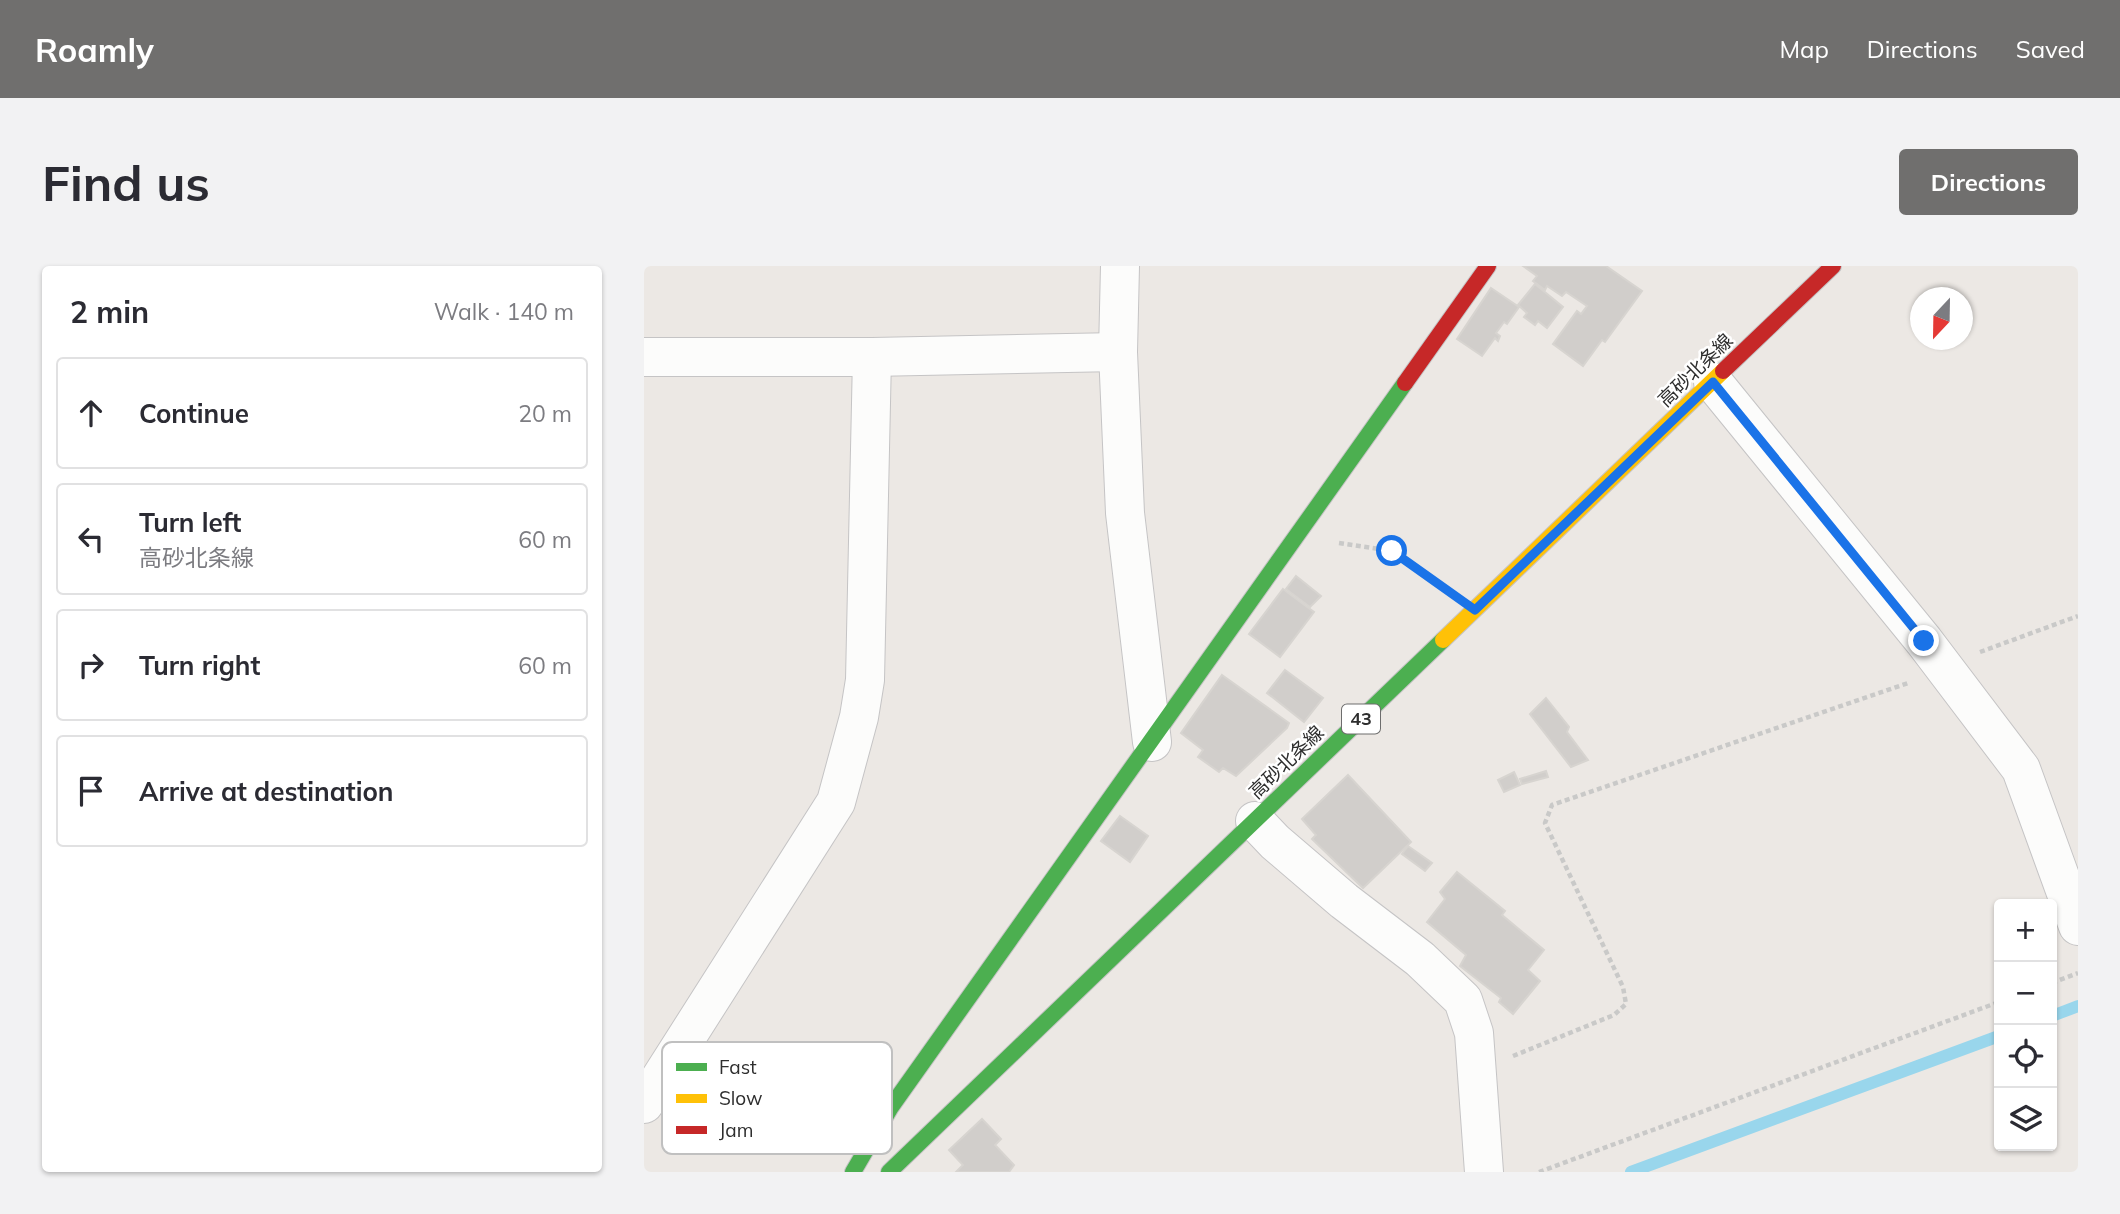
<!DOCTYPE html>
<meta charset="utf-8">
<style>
body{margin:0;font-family:Mulish,"Noto Sans JP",sans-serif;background:#f2f2f3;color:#2b2b33}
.controls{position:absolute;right:21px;bottom:21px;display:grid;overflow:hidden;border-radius:7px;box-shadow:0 2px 5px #0004}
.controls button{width:63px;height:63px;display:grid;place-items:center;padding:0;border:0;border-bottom:2px solid #e1e1e2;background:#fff;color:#2b2b33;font:35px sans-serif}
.compass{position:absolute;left:1266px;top:21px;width:63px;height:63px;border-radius:50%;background:#fff;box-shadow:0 2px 5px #0004;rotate:202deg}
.stop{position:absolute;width:21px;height:21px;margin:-16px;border:5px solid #1a73e8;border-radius:50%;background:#fff}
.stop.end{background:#1a73e8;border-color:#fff;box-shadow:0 2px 7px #0008}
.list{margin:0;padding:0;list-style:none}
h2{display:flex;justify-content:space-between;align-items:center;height:91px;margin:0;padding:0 28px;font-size:30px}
h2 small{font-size:23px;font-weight:400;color:#7c7c81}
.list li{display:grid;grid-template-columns:46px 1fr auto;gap:21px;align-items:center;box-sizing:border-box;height:112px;margin:0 14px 14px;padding:0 14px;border:2px solid #e1e1e2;border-radius:7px}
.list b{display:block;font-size:26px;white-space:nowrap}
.list p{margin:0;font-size:23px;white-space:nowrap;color:#7c7c81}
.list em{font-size:23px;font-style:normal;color:#7c7c81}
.icon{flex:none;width:38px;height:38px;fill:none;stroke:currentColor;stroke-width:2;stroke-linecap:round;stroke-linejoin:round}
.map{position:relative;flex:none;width:1434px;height:906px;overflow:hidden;border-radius:7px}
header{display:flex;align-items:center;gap:42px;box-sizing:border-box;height:98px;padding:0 35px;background:#706f6e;color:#fff}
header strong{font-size:33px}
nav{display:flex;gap:38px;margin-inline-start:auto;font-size:24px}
.intro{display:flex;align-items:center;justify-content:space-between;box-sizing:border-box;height:168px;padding:0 42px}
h1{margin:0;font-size:49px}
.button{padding:18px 32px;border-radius:7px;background:#706f6e;color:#fff;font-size:24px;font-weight:700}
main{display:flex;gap:42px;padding:0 42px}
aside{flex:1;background:#fff;border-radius:7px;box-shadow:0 2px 5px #0004}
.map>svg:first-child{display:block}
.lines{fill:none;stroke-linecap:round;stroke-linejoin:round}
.stream{stroke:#99d6ec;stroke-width:12}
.building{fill:#d1cecb;stroke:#d7d4d0;stroke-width:2}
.street-casing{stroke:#c5c4c5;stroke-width:40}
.fast-casing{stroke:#c5c4c5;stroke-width:18}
.slow-casing{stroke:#c5c4c5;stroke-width:18}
.jam-casing{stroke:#c5c4c5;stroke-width:18}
.path{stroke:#c9c9c8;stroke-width:4.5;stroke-dasharray:5 3.5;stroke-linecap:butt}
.street{stroke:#fcfcfb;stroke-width:38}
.fast{stroke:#4caf50;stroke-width:16}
.slow{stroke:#ffc107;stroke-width:16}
.jam{stroke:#c62828;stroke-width:16}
.route{stroke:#1a73e8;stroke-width:9}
.labels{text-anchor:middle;stroke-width:5;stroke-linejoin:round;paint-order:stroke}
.shield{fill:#fff;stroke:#6d6d6d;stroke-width:2}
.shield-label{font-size:18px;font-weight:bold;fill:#2e2e2e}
.street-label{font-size:19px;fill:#2e2e2e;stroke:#fff}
.key{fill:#fff;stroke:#c0c0c0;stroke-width:2}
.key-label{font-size:19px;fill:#2e2e2e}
</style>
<header>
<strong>Roamly</strong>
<nav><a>Map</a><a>Directions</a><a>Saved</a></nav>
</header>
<div class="intro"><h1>Find us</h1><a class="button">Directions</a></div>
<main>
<aside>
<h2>2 min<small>Walk · 140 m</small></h2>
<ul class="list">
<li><svg class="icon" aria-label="ahead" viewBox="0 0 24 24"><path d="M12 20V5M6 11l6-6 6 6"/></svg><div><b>Continue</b></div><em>20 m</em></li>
<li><svg class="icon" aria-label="left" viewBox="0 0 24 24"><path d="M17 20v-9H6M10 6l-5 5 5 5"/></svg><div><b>Turn left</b><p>高砂北条線</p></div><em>60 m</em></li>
<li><svg class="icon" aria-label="right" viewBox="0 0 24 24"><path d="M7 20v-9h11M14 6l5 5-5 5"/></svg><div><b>Turn right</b></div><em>60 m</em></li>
<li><svg class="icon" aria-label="arrive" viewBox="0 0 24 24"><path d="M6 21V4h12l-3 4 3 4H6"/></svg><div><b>Arrive at destination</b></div></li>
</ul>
</aside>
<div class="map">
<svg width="1434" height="906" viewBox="0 0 1434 906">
<rect width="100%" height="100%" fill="#ece8e4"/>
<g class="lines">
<g class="stream">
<polyline points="1408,750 1434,740"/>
<polyline points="987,906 1355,770"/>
</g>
</g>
<g class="building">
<polygon points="879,0 962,0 998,25 961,76 958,74 939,100 909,78 933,45 937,48 943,40 922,26 918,30 903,20 901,24 889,15 893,10"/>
<polygon points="891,18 919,41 903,62 894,55 891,59 880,51 883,47 874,39"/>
<polygon points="847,22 875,41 863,58 860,56 852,67 856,70 854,75 851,72 838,90 813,73"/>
<polygon points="652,310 677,330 666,341 642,323"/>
<polygon points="639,323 670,346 636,391 605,368"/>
<polygon points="641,404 679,432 660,456 623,427"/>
<polygon points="578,409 645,457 643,462 592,510 579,502 575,506 554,491 559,484 537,467"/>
<polygon points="902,432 925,461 923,466 944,494 927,501 886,448"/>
<polygon points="902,505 904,511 878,518 876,513"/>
<polygon points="870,506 876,519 860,526 854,514"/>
<polygon points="704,509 767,576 719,622 668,573 672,569 658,553"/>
<polygon points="476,550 504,570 486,596 457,575"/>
<polygon points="764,580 788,597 781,605 758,588"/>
<polygon points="813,606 861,645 858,649 900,684 884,704 896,715 869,748 855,736 857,732 816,700 822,689 783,656 801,633 796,626"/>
<polygon points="338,853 357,873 351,879 370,899 365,906 312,906 319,899 305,884"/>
</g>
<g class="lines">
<defs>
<g id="street">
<polyline points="476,0 474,86 481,247 508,476"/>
<polyline points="0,91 228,91 474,86"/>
<polyline points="1069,116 1280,375 1377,503 1434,660"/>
<polyline points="611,555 631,576 700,635 776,693 819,734 830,767 840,906"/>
<polyline points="0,838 192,536 215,451 221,414 228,91"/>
</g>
<g id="fast">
<polyline points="209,906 247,841 761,117"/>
<polyline points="245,906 799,374"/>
</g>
<polyline id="slow" points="799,374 1079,105"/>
<g id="jam">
<polyline points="1079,105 1189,0"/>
<polyline points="761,117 844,0"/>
</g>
</defs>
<use href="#street" class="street-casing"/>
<use href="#fast" class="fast-casing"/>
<use href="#slow" class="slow-casing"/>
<use href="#jam" class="jam-casing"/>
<g class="path">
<polyline points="695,277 748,285 800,322"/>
<polyline points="1336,386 1434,350"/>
<polyline points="1408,717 1434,707"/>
<polyline points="869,790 970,749 982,738 979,721 901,557 908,539 1264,417"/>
<polyline points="895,906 1355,736"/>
</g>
<use href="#street" class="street"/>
<use href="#fast" class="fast"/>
<use href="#slow" class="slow"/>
<use href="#jam" class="jam"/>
</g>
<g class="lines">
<polyline class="route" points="748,285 831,344 1069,116 1280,375"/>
</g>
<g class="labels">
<rect class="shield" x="698" y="438.5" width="38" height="29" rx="5"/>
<g class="shield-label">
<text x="717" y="459">43</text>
</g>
<g class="street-label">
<text transform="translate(1051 104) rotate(-44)" y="7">高砂北条線</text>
<text transform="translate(642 496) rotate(-44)" y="7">高砂北条線</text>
</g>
</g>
<rect x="18" y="776" width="230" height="112" rx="10" class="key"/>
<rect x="32" y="797" width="31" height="8" fill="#4caf50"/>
<rect x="32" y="828" width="31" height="9" fill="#ffc107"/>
<rect x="32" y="860" width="31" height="8" fill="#c62828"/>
<g class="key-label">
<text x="75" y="808">Fast</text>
<text x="75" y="839">Slow</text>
<text x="75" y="871">Jam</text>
</g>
</svg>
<div class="controls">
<button>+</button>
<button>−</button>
<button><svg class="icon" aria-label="locate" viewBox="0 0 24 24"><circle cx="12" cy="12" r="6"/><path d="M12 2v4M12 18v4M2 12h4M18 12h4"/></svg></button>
<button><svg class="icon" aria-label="layers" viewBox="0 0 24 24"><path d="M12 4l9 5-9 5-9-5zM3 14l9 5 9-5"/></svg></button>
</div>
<svg class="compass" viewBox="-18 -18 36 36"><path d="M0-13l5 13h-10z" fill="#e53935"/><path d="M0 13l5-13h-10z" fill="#7c7c81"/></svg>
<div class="stop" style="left:748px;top:285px"></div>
<div class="stop end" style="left:1280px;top:375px"></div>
</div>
</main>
